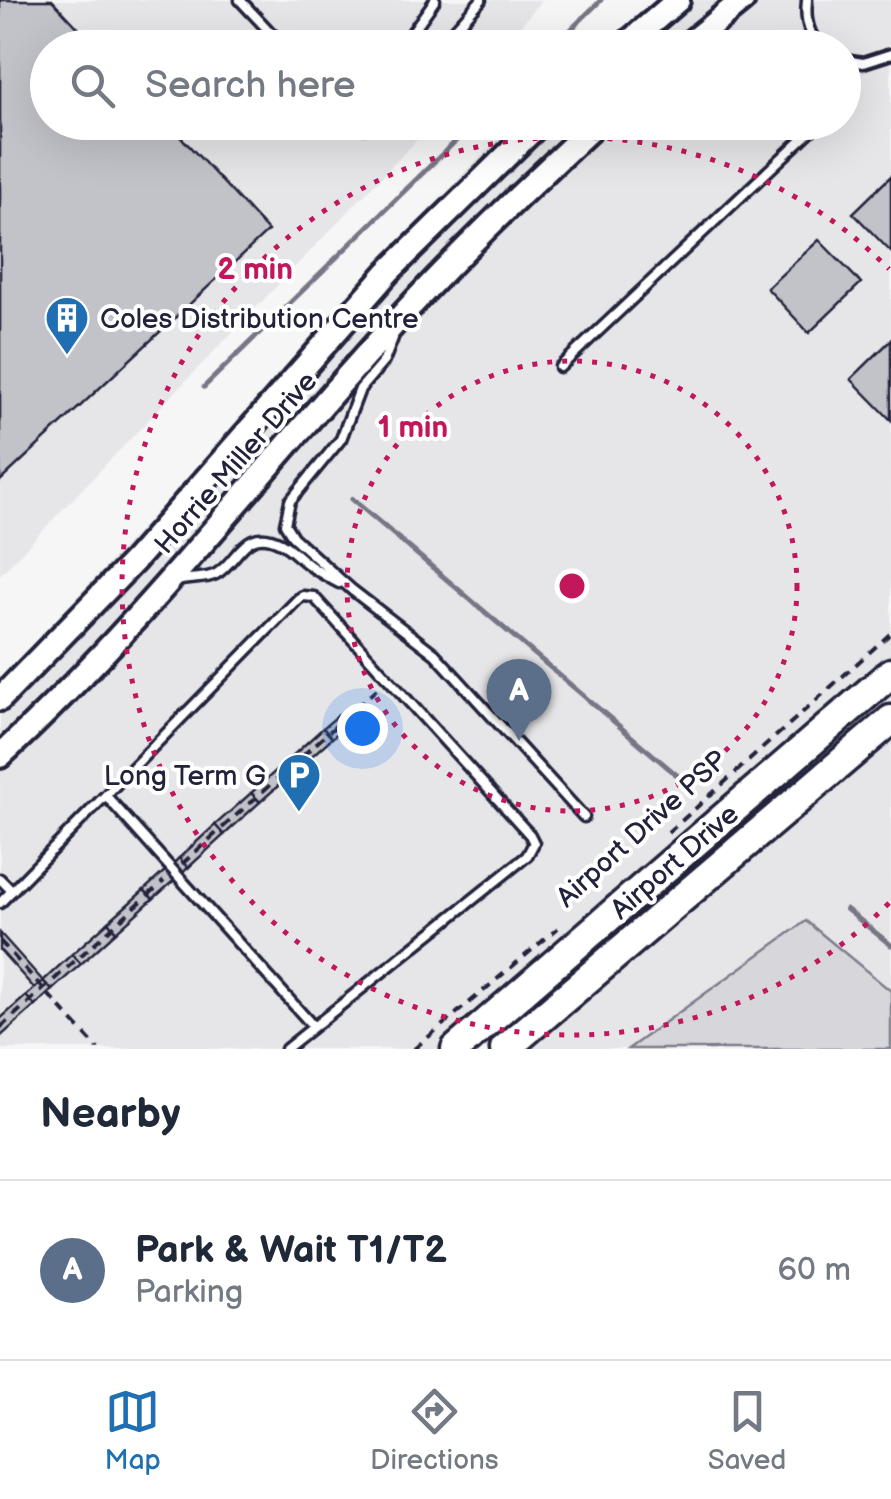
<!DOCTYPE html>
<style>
body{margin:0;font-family:"Balsamiq Sans",sans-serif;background:#f2f2f3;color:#1f2937}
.you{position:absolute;left:362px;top:728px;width:35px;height:35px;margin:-25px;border:8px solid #fff;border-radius:50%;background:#1a73e8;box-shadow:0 0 0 15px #1a73e833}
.badge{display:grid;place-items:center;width:65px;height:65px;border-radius:50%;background:#1f6fb2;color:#fff;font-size:32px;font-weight:700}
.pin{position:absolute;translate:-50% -82px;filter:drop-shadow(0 2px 5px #0008)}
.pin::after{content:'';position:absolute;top:52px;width:35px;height:30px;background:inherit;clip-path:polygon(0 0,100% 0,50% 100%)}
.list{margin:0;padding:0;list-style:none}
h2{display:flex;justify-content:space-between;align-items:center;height:130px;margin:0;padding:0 40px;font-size:42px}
h2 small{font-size:32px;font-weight:400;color:#747a83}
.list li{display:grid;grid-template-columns:65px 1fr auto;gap:30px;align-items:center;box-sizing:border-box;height:180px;padding:0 40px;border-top:2px solid #e0e1e3}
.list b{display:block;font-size:38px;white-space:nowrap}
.list p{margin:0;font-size:32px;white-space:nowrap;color:#747a83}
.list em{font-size:32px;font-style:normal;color:#747a83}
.icon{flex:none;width:55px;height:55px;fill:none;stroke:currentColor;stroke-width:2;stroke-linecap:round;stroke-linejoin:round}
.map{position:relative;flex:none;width:891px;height:1049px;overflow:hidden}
.search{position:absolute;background:#fff;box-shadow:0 10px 40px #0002;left:30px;right:30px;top:30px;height:110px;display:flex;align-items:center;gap:25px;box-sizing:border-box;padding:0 35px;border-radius:55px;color:#747a83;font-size:38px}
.sheet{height:310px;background:#fff}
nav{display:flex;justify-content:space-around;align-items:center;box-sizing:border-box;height:140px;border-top:2px solid #e0e1e3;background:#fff;font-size:28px;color:#747a83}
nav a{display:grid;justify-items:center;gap:5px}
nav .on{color:#1f6fb2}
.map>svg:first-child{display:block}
.built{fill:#e6e6e9}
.green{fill:#d7d7db;stroke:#7c7c8b;stroke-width:2.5}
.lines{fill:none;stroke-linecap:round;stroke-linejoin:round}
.stream{stroke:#767685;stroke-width:5}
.building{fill:#c2c2c9;stroke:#22223b;stroke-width:2.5}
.lane-casing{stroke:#22223b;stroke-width:15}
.primary-casing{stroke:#22223b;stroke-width:30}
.highway-casing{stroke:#22223b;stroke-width:35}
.path{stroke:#22223b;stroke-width:4;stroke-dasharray:10 8;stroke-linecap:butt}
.lane{stroke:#fff;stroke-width:8}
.primary{stroke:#fff;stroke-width:22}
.highway{stroke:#fff;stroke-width:28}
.ring{fill:none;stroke:#c2185b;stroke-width:5;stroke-dasharray:5 10}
.labels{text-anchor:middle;stroke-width:8;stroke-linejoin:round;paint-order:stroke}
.poi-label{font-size:28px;fill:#22223b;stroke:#fff;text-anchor:start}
.street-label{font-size:28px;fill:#22223b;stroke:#fff}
.centre{fill:#c2185b;stroke:#fff;stroke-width:5}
.ring-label{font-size:30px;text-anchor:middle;font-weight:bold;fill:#c2185b;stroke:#fff;stroke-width:8;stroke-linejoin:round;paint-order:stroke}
</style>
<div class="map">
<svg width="891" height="1049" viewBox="0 0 891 1049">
<rect width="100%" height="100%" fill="#f6f6f7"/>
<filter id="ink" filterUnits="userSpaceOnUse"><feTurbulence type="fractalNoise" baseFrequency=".01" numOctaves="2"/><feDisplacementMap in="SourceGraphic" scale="20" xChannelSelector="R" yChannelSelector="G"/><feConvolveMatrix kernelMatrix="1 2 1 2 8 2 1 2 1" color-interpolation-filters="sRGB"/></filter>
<g filter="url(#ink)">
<g class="built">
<polygon points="0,0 542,0 503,47 48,48 48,122 433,123 0,575"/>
<polygon points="655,0 891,0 891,1049 0,1049 0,680 189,477 317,329 471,166 517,123 844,122 844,48 599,47"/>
</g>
<polygon class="green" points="806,921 891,991 891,1049 628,1049"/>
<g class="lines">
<g class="stream">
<polyline points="552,48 601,0"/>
<polyline points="204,387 475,122"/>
<polyline points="352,499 685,782"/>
<polyline points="846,909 891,945"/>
</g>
</g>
<g class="building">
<polygon points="0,0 52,0 97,48 48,48 48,122 167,122 268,231 0,481"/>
<polygon points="891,176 891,252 853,213"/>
<polygon points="819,240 861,283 809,333 767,288"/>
<polygon points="891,340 891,420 851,379"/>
<polygon points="343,711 352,720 332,738 323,728"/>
<polygon points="323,728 332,738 296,770 288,760"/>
<polygon points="288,760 296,770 260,802 251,793"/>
<polygon points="251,793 260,802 224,835 215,825"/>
<polygon points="215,825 224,835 188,868 179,858"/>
<polygon points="179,858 188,868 153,899 144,890"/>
<polygon points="144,890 153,899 116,932 108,922"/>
<polygon points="108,922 116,932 81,964 72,954"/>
<polygon points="0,933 43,981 34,988 0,950"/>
<polygon points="72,954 81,964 52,990 43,981"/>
<polygon points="43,981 52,990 35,1006 26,996"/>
<polygon points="26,996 35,1006 0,1037 0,1019"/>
</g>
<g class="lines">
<defs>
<g id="lane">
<polyline points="240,0 285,48"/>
<path d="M807 0C805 18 808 36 822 48"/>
<polyline points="401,48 435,0"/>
<polyline points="438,48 481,0"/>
<polyline points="844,60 863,63 891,54"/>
<polyline points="360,122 365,128 370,122"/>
<polyline points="393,338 384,361 360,389 341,439 290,501 285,524 293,537 352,590 435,654 584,817"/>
<polyline points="560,367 820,122"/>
<path d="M177 581C190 577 205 580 216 574 239 561 244 524 281 543 292 549 301 560 312 567 320 573 330 578 339 583"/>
<polyline points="107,797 312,1025"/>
<polyline points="0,879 12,891"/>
<polyline points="0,903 298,599 303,596 314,597 530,835 534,843 527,856 286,1049"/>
</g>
<g id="primary">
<polyline points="622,48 678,0"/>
<polyline points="684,48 743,0"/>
<polyline points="0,699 134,561 388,272 541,122"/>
<path d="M0 756C153 615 277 448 419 297 476 236 537 179 598 122"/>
</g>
<g id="highway">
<polyline points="456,1049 891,673"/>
<polyline points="505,1049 891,720"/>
</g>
</defs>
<use href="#lane" class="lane-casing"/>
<use href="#primary" class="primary-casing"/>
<use href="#highway" class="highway-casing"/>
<g class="path">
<polyline points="668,833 891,633"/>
<polyline points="182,864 379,687"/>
<polyline points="0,941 98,1049"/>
<polyline points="0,1028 164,881"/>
<polyline points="414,1049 558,928"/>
</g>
<use href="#lane" class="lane"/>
<use href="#primary" class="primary"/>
<use href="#highway" class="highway"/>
</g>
</g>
<g class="ring">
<circle cx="572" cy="586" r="225"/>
<path d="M889 903A449 449 0 1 1 889 269"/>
</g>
<defs>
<symbol id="building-pin" viewBox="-11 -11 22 30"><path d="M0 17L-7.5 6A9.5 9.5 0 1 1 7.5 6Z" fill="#1f6fb2" stroke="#fff"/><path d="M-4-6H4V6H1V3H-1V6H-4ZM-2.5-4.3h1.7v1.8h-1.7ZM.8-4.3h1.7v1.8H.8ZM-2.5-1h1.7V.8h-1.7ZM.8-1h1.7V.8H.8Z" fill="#fff"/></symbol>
<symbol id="parking-pin" viewBox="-11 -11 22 30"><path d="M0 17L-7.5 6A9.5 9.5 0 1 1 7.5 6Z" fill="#1f6fb2" stroke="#fff"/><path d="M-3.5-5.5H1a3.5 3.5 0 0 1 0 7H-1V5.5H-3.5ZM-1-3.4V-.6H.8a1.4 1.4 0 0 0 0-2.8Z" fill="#fff"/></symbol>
</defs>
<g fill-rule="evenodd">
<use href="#building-pin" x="42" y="293" width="50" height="68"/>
<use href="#parking-pin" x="274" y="750" width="50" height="68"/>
</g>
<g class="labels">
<g class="poi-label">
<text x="100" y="328">Coles Distribution Centre</text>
<text x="266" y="785" text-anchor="end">Long Term G</text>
</g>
<g class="street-label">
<text transform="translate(235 462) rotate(-49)" y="10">Horrie Miller Drive</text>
<text transform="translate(641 828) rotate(-42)" y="10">Airport Drive PSP</text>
<text transform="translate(674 861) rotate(-41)" y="10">Airport Drive</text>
</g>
</g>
<circle cx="572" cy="586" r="15" class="centre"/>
<g class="ring-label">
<text x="255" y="279">2 min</text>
<text x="413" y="437">1 min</text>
</g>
</svg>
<div class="you"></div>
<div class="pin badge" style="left:519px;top:741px;background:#5c6f8a">A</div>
<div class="search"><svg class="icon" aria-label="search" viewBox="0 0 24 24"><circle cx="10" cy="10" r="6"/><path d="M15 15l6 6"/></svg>Search here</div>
</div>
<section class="sheet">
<h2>Nearby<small></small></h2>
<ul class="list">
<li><span class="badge" style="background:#5c6f8a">A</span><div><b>Park &amp; Wait T1/T2</b><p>Parking</p></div><em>60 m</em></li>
</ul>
</section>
<nav>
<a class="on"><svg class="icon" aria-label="map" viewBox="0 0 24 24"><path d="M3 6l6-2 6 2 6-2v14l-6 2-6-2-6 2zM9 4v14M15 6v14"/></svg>Map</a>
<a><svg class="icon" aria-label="directions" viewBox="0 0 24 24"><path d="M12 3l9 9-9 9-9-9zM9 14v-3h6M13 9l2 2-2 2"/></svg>Directions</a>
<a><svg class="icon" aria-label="saved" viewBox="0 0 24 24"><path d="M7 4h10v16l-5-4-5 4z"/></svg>Saved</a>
</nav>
